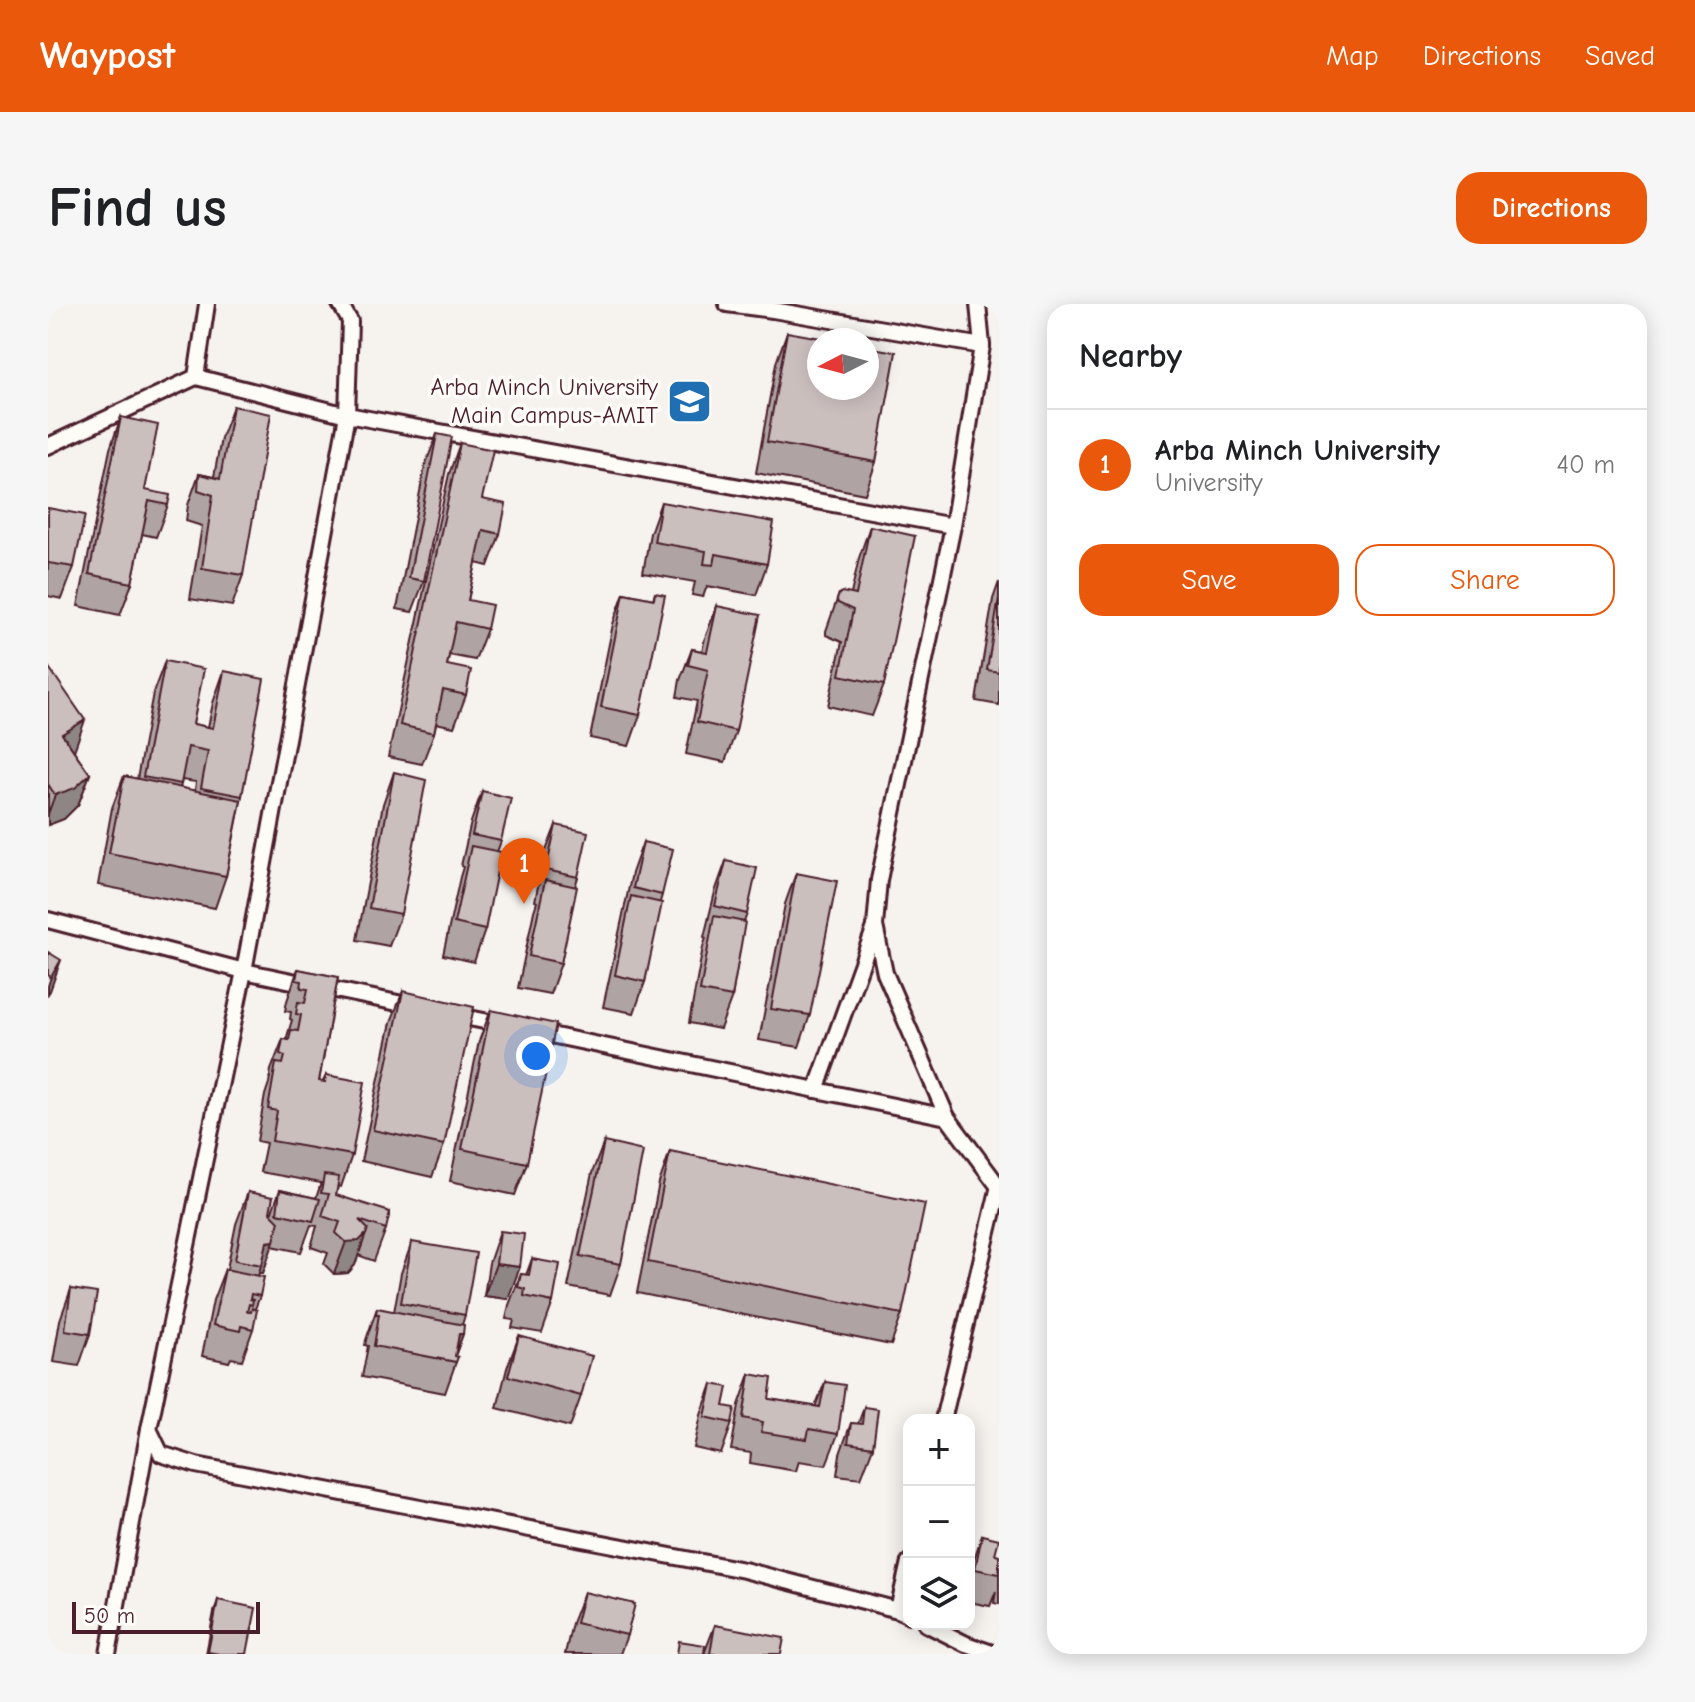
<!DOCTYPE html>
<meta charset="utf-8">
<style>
body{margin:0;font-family:"Comic Neue",sans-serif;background:#f6f6f6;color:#202124}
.controls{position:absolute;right:24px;bottom:24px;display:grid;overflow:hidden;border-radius:16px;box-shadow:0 4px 20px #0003}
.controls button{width:72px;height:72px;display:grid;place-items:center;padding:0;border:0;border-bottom:2px solid #e0e0e0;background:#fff;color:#202124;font:40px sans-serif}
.compass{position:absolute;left:759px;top:24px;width:72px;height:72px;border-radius:50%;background:#fff;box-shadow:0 4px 20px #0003;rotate:264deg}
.scale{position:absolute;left:24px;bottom:20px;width:188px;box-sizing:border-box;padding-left:8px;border:4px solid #4a1f2b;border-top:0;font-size:22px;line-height:28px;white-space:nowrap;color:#4a1f2b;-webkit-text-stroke:6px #fdfcf7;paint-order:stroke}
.you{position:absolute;left:488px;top:752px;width:28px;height:28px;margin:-20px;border:6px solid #fff;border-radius:50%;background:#1a73e8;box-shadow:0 0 0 12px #1a73e833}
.badge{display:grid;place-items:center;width:52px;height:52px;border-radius:50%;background:#ea580c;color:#fff;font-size:26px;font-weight:700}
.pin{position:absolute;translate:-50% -66px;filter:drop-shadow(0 2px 4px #0008)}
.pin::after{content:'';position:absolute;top:42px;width:28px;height:24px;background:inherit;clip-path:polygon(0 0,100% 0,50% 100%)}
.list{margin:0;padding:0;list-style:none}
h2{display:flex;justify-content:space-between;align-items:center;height:104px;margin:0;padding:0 32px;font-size:34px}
h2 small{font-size:26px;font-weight:400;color:#757577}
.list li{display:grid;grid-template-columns:52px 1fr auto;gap:24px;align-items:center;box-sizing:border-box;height:112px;padding:0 32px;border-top:2px solid #e0e0e0}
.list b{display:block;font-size:30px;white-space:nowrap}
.list p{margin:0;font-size:26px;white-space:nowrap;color:#757577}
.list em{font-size:26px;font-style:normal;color:#757577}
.actions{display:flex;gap:16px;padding:24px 32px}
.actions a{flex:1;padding:18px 0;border:2px solid #ea580c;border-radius:24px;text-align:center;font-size:28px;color:#ea580c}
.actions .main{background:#ea580c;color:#fff}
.icon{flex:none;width:44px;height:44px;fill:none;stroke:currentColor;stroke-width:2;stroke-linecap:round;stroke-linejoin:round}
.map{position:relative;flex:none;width:951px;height:1350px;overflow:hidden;border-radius:24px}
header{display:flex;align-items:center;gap:48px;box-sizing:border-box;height:112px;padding:0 40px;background:#ea580c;color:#fff}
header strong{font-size:38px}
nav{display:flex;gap:44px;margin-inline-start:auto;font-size:28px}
.intro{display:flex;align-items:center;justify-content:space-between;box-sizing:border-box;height:192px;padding:0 48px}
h1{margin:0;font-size:56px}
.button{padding:20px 36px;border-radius:24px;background:#ea580c;color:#fff;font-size:28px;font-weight:700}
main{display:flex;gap:48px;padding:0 48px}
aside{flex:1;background:#fff;border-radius:24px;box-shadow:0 4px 20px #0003}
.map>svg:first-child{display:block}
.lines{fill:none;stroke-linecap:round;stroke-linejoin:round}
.lane-casing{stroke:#4a1f2b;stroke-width:20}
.lane{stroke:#fdfcf7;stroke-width:14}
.wall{fill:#afa4a3;stroke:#4a1f2b;stroke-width:2;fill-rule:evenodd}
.shaded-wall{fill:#8e8685;stroke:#4a1f2b;stroke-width:2}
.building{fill:#cbbfbe;stroke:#4a1f2b;stroke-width:2}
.labels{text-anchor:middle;stroke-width:7;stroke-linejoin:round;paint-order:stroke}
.poi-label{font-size:24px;fill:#4a1f2b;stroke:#fdfcf7;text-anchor:end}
</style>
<header>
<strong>Waypost</strong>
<nav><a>Map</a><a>Directions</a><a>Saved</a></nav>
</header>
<div class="intro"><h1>Find us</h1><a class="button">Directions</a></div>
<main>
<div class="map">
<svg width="951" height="1350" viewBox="0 0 951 1350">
<rect width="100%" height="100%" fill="#f6f3ef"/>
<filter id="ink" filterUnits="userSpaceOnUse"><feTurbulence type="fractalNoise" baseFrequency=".0125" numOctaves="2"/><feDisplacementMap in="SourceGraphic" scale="16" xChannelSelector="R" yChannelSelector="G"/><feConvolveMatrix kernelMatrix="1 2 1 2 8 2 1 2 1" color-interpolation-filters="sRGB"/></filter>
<g filter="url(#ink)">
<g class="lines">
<defs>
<g id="lane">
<polyline points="679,0 725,6 934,42"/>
<polyline points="930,0 934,42 905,222 831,576 827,622 837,669 899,813 951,883"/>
<polyline points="148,73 159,0"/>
<polyline points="0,142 148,73 299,111 905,222"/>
<polyline points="0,616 196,667 369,703"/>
<polyline points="406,711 456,721"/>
<polyline points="488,728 899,813"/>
<polyline points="768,786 827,623"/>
<polyline points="895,1116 951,882"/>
<polyline points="101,1125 113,1150 148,1161 696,1266 850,1306 861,1311"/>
<polyline points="850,1306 861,1258"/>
<polyline points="878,1320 918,1340 947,1350"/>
<polyline points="60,1350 101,1125 196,667 299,111 302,17 292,0"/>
</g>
</defs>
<use href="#lane" class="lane-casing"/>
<use href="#lane" class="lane"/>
</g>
<g class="wall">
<polygon points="739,28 828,158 817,190 708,169 728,59"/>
<polygon points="185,102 195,271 184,302 142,295 154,222 138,217 140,201 151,170 166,173 173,134"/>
<polygon points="73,113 97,186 120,201 108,233 94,230 84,279 72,311 30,302 62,145"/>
<polygon points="389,130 376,277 364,308 349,305 377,162"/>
<polygon points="412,139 434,195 452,230 440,262 428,259 420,296 439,325 427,356 401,351 399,361 418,391 406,423 388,419 386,429 374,460 340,453 401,170"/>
<polygon points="613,198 719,260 708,291 659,282 655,293 644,291 647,278 595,269 602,229"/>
<polygon points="0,204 26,263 14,295 0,292"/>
<polygon points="822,222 836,381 824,412 780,402 794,338 778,331 778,327 791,290 803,290 811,254"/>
<polygon points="951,278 951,401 928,397 945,295"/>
<polygon points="576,289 605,295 607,289 592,411 581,442 542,434 565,320"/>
<polygon points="669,302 688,427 677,458 638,450 649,397 629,393 632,376 644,345 654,347 657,334"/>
<path d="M117 357 145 420 160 423 165 399 176 367 194 492 178 572 167 604 50 581 64 504 76 472 89 475 105 389ZM134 476 148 478 147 487 132 484Z"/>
<polygon points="0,362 26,447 42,470 30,501 16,515 0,521"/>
<polygon points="346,468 353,610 341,642 309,636 335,500"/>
<polygon points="434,487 453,537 449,548 437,626 426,658 395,651 412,573 415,563 413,562 423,518"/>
<polygon points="508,521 530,573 527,583 513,659 502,690 470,684 486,607 489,598 487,597 496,552"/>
<polygon points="595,538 614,591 612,598 597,678 586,709 555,703 584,569"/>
<polygon points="678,557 699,610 696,618 684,693 672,725 641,719 655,643 658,634 656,633 667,588"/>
<polygon points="748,569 762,711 751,743 711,736 737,600"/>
<polygon points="250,665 290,673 271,777 275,778 278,771 304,851 293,883 290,882 288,891 338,925 326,957 310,951 307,961 300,969 286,970 276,960 280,949 263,943 269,922 263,921 253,948 224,942 215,969 211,969 210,972 212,992 207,1005 205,1025 194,1056 183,1054 181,1058 154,1052 165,996 177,965 179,965 188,920 200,888 223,910 232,886 268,894 273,879 212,868 218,839 209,837 217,791 221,779 223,766 235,735 238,736 244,716 242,715 243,708 237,707 239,697"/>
<polygon points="355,687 396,841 384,873 313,857 343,718"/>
<polygon points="443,706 479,859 467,891 402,877 431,737"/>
<polygon points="556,838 573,960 562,991 520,983 544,869"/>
<polygon points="622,847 854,1010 843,1041 589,989 611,879"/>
<polygon points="452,927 460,995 436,992 441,959"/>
<polygon points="364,938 417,1011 414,1021 415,1030 407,1052 408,1058 397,1089 314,1073 320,1042 317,1041 318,1036 329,1004 346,1008 353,969"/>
<polygon points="484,955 505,998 494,1029 464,1024 466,1016 458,1015 461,1001 473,970 478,971"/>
<polygon points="23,985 42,1030 31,1062 5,1058 12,1016"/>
<polygon points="471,1032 533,1092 522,1123 449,1104 459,1064"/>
<polygon points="702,1070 721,1095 767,1103 777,1078 790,1130 778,1161 751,1157 748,1167 702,1159 703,1149 683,1146 691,1101"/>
<polygon points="664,1080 684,1119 673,1150 646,1144 653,1111"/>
<polygon points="816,1103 825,1143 813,1174 789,1171 792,1150 803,1119 810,1120"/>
<polygon points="934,1231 947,1250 951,1251 951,1300 946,1299 948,1287 942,1302 921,1298 921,1270"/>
<polygon points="536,1288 579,1331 572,1350 517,1350 524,1319"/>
<polygon points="170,1296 199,1350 158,1350 166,1308"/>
<polygon points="667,1321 733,1350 656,1350"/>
</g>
<g class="shaded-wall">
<polygon points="37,416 26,447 14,430"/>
<polygon points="42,470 30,501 16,515 0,521 0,510 7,491"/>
<polygon points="13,656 2,687 0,690 0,682 3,673"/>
<polygon points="318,930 307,961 300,969 286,970 298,938"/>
<polygon points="226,937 215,969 211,969 219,938"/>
<polygon points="448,960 472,963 460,995 436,992"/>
<polygon points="411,1030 415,1030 405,1057"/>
</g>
<g class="building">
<polygon points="739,28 784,36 771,36 771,84 819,84 819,43 848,48 828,158 719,138"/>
<polygon points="185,102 223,110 195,271 154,264 165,191 150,186 151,170 172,175"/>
<polygon points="73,113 110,121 97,186 122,191 120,201 101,197 84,279 41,270"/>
<polygon points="389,130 404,133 376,277 361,274"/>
<polygon points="412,139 445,146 434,195 458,200 452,230 435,226 420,296 444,301 439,325 408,318 399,361 423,366 418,391 395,386 386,429 352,421"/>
<polygon points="613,198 726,218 719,260 668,250 666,261 656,260 658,247 606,238"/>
<polygon points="0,204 37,211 26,263 0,259"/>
<polygon points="822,222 867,232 836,381 792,371 805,306 790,299 789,296 791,290 794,288 808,291"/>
<polygon points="576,289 606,295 607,289 617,291 592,411 553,403"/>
<polygon points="951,294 951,368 939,366"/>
<polygon points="669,302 712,311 688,427 649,418 660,366 640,361 644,345 659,348"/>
<polygon points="117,357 156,365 145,420 165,424 176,367 216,375 194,492 153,484 160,447 140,443 133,480 95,473"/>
<polygon points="0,362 37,416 14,430 42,470 27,484 7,491 0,480"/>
<polygon points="346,468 378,476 353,610 321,604"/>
<polygon points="76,472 193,496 178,572 61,549"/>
<polygon points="434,487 463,494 453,537 424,531"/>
<polygon points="508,521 540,528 530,573 498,566"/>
<polygon points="595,538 625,545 614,591 585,584"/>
<polygon points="423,542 453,548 437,626 406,619"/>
<polygon points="678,557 709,564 699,610 667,602"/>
<polygon points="748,569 789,577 762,711 723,705"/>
<polygon points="497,576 529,583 513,659 481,652"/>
<polygon points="583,592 614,599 597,678 567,671"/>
<polygon points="666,612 697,618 684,693 652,687"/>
<polygon points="0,648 13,656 3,673 0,671"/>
<polygon points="250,665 290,673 271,777 277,778 278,771 317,778 304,851 224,837 229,807 220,805 228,759 235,760 237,752 232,750 235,735 241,736 243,726 250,727 253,711 248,710 250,698 257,699 260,685 253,684 254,677 248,676"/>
<polygon points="355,687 426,703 396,841 325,826"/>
<polygon points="443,706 508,720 479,859 414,845"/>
<polygon points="556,838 595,847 573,960 532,952"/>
<polygon points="622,847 877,900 854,1010 600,958"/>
<polygon points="276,871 291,873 288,891 342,908 338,925 311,916 320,925 318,930 311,937 298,938 288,929 292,918 274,912 281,890 273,889"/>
<polygon points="232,886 272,895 265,917 229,909"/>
<polygon points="200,888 225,893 222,908 231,917 226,937 219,938 214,961 187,956"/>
<polygon points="452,927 476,930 472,963 448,960"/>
<polygon points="364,938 428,949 417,1011 353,999"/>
<polygon points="484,955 512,960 505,998 476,992 477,985 470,983 473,970 481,971"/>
<polygon points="177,965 216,973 212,992 203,990 202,995 205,996 204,1001 201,1000 199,1007 203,1008 204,1004 209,1006 205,1025 193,1022 192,1027 165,1021"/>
<polygon points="23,985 49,989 42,1030 17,1026"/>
<polygon points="329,1004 416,1021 415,1030 411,1030 407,1052 410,1053 408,1058 326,1042 331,1010 328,1010"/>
<polygon points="471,1032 544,1052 533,1092 460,1072"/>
<polygon points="702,1070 724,1074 721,1095 772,1103 777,1078 797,1081 790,1130 761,1125 759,1135 713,1128 715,1118 695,1114"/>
<polygon points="664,1080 680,1083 676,1102 687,1104 684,1119 657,1113"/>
<polygon points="816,1103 830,1105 825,1143 800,1139 803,1119 814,1120"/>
<polygon points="934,1231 951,1235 947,1250 951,1251 951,1270 927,1265"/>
<polygon points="536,1288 587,1300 579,1331 528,1319"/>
<polygon points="170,1296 208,1304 199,1350 171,1350 160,1348"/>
<polygon points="667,1321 736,1334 733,1350 662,1350"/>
<polygon points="631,1337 657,1341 656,1350 629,1350"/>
</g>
</g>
<defs>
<symbol id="university-square" viewBox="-11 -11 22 22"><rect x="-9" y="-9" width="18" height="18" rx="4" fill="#1f6fb2" stroke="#fdfcf7"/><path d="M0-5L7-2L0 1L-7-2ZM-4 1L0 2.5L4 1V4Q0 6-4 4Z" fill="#fff"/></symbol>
</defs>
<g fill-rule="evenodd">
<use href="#university-square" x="616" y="72" width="51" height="51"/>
</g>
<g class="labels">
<g class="poi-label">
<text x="610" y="91">Arba Minch University<tspan x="610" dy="28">Main Campus-AMIT</tspan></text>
</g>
</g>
</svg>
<div class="controls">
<button>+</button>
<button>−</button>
<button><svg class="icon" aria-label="layers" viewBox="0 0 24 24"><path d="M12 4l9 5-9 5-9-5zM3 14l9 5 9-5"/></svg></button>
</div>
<svg class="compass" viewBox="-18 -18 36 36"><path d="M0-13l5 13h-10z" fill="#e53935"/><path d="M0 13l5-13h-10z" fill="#757577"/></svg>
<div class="scale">50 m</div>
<div class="you"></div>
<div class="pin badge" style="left:476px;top:600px">1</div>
</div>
<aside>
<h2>Nearby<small></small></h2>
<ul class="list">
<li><span class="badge">1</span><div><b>Arba Minch University</b><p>University</p></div><em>40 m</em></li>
</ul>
<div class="actions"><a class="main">Save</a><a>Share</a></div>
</aside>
</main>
